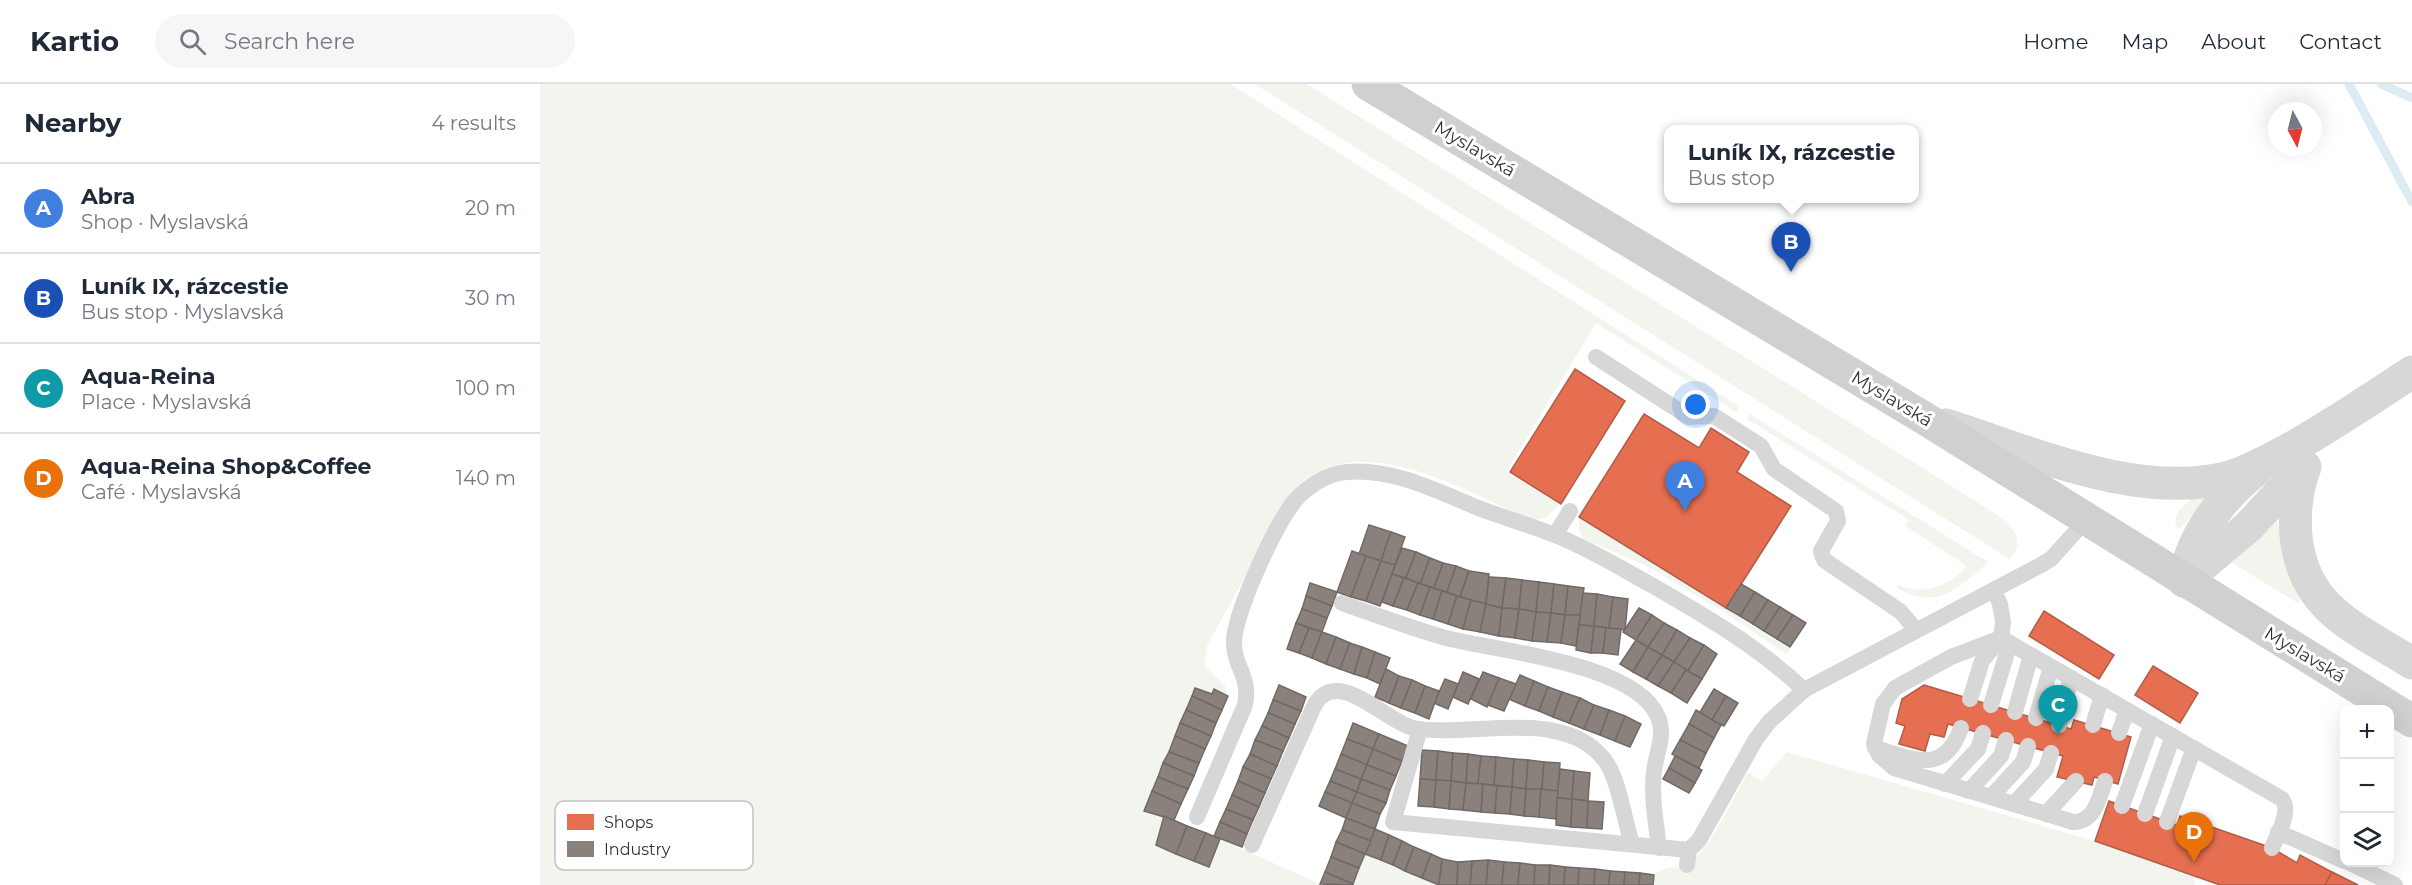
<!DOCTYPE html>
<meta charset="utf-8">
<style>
body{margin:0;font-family:Montserrat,sans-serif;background:#f6f6f7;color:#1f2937}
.controls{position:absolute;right:18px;bottom:18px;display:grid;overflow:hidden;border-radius:12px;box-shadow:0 6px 24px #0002}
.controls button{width:54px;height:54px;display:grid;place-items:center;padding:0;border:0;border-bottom:2px solid #e0e1e3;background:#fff;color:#1f2937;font:30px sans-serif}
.compass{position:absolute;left:1728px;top:18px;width:54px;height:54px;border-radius:50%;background:#fff;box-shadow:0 6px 24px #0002;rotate:173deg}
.you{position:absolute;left:1156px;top:321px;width:21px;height:21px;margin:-15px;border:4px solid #fff;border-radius:50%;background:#1a73e8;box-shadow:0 0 0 9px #1a73e833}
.badge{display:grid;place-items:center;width:39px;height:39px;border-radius:50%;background:#2563eb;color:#fff;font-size:20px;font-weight:700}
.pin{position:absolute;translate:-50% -50px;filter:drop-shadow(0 2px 3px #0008)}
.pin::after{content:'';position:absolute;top:32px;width:21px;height:18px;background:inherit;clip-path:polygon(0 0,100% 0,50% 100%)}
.popup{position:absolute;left:1124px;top:41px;width:255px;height:78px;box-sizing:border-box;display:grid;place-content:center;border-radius:12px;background:#fff;filter:drop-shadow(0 2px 4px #0005);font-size:20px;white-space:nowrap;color:#747a83}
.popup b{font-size:22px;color:#1f2937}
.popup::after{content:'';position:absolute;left:50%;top:100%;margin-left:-12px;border:12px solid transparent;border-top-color:#fff}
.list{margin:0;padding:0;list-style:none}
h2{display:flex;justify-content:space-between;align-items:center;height:78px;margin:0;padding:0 24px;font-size:26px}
h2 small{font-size:20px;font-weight:400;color:#747a83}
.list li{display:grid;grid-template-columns:39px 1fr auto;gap:18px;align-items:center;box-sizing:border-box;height:90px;padding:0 24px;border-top:2px solid #e0e1e3}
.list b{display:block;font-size:22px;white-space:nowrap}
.list p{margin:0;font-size:20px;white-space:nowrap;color:#747a83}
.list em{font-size:20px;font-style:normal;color:#747a83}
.icon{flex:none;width:33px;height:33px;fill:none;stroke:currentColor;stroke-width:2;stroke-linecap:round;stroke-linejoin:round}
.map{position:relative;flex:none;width:1872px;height:801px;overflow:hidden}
header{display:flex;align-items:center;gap:36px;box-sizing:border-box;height:84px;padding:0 30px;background:#fff;border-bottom:2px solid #e0e1e3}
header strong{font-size:28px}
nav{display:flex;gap:33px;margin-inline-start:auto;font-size:21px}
.search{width:420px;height:54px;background:#f6f6f7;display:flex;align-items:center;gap:15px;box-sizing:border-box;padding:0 21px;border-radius:33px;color:#747a83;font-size:22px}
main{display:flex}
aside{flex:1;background:#fff}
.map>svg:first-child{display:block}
.green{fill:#f1f5ed}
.shops{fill:#e76f51;stroke:#b15d48;stroke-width:1.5}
.industry{fill:#8a817c;stroke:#706a66;stroke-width:1.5}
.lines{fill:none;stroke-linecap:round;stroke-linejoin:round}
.stream{stroke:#ddebf3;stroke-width:9}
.lane{stroke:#d7d7d7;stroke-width:16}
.street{stroke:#d7d7d7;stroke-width:33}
.secondary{stroke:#d0d0d0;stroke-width:33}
.labels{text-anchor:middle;stroke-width:6;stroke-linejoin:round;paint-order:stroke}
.street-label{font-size:18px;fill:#333;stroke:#fff}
.key{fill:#fff;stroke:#c2c2c2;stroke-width:1.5}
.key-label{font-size:16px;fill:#333}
</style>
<header>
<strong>Kartio</strong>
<div class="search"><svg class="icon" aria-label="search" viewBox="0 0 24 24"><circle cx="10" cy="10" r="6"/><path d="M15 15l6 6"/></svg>Search here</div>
<nav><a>Home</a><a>Map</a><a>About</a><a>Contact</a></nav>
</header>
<main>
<aside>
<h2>Nearby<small>4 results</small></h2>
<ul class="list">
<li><span class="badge" style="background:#3f7fe0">A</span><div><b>Abra</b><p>Shop · Myslavská</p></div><em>20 m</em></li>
<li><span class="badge" style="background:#1a4fb4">B</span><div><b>Luník IX, rázcestie</b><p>Bus stop · Myslavská</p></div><em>30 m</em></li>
<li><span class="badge" style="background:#0f9aa8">C</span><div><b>Aqua-Reina</b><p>Place · Myslavská</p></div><em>100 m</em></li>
<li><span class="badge" style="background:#e8710a">D</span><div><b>Aqua-Reina Shop&amp;Coffee</b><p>Café · Myslavská</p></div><em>140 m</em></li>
</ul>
</aside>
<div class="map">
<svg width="1872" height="801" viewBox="0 0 1872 801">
<rect width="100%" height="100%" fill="#fff"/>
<g class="green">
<path d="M0 0H690L1200 323 1196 328 1056 239 966 388 1021 420 1006 433 994 437C926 408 817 339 753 406 743 417 736 436 729 450 708 487 687 525 667 562L664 581 685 602 688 612 674 605 672 610 655 604 604 727 623 735 616 761 669 782 680 755 782 801H0Z"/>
<path d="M715 0H767L1437 418C1456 431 1493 448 1470 475L1412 439Z"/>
<path d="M1210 330 1448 478C1420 504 1395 527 1357 504L1358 501C1383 512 1409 502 1427 482L1365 442 1369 436 1207 335Z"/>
<path d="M1656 411 1668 413 1640 445 1637 444C1630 429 1646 420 1656 411Z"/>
<polygon points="1039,433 1250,565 1246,570 1184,528 1107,482 1044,455 1039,447"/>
<polygon points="1737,435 1746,485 1760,515 1758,519 1692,479"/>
<path d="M1247 668 1555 757 1656 792 1654 801H1113L1114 791C1129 780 1137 786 1149 780 1167 770 1197 708 1208 688L1222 697Z"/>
<polygon points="825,770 899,801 813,801"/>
</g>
<g class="shops">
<polygon points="1035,285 1085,317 1021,420 970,388"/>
<polygon points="1104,330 1159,364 1171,344 1209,368 1197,388 1251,422 1186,524 1039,433"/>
<polygon points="1504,527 1574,571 1559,595 1489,552"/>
<polygon points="1613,582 1658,609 1640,639 1595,611"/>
<polygon points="1384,601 1531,645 1534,636 1591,653 1578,700 1554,693 1552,701 1517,693 1523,672 1408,640 1404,653 1390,650 1385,667 1359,660 1365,642 1356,639 1362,615"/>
<polygon points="1569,717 1637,741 1640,732 1732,764 1757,779 1760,771 1792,788 1785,801 1680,801 1555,757"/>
<polygon points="1792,788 1818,801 1785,801"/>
</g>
<g class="industry">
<polygon points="829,441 851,448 841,477 819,470"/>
<polygon points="851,448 865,453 855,481 841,477"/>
<polygon points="862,464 876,468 866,494 852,490"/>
<polygon points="812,467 826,472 811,513 797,508"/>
<polygon points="876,468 890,474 880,500 866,494"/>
<polygon points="826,472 841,477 826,517 811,513"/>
<polygon points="890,474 903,479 894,504 880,500"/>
<polygon points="841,477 855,481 840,522 826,517"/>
<polygon points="903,479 916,482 907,508 894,504"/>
<polygon points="916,482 929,487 920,513 907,508"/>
<polygon points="929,487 949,490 946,520 920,513"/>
<polygon points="852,490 864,494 853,522 842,518"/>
<polygon points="949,493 966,494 962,524 946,520"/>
<polygon points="864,494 878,499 867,526 853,522"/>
<polygon points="966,494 982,496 979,525 962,524"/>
<polygon points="982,496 999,498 996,528 979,525"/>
<polygon points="999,498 1014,500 1011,529 996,528"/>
<polygon points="770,499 797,508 792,522 766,512"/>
<polygon points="878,499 890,503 880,531 867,526"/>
<polygon points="1014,500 1028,502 1025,531 1011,529"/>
<polygon points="1201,500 1215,508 1200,532 1186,524"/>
<polygon points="1028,502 1044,504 1040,531 1025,531"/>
<polygon points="890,503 902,507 893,535 880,531"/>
<polygon points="902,507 917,512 908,540 893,535"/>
<polygon points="1215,508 1228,516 1213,540 1200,532"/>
<polygon points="1043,509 1057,510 1054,542 1039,541"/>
<polygon points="1057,510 1073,513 1069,544 1054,542"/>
<polygon points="766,512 792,522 787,534 762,525"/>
<polygon points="917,512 931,516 923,545 908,540"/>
<polygon points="1073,513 1088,515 1085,546 1069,544"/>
<polygon points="931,516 946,520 940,548 923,545"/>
<polygon points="1228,516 1240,523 1224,547 1213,540"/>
<polygon points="946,520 962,524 959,552 940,548"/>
<polygon points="1240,523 1253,531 1237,555 1224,547"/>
<polygon points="962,524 979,525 975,554 959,552"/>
<polygon points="1099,524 1112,531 1096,556 1083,548"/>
<polygon points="762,525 787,534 782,548 756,539"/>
<polygon points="979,525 996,528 992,557 975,554"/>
<polygon points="996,528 1011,529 1007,558 992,557"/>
<polygon points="1011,529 1025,531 1021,559 1007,558"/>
<polygon points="1025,531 1040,531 1036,562 1021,559"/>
<polygon points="1112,531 1124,539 1108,563 1096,556"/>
<polygon points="1253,531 1266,539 1250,563 1237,555"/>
<polygon points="756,539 769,544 759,569 747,565"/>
<polygon points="1124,539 1137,546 1122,571 1108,563"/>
<polygon points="1039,541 1054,542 1051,569 1036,566"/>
<polygon points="1054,542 1066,544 1063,569 1051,569"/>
<polygon points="769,544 782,548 772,574 759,569"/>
<polygon points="1066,544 1081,545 1078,571 1063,569"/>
<polygon points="1137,546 1150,554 1134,578 1122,571"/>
<polygon points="782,548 796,553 786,580 772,574"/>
<polygon points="796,553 810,559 800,585 786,580"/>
<polygon points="1150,554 1164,561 1148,587 1134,578"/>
<polygon points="1096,556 1108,563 1093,588 1080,580"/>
<polygon points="810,559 822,563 814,590 800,585"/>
<polygon points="1164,561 1177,570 1162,595 1148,587"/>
<polygon points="822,563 835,568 827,594 814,590"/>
<polygon points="1108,563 1122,571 1106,595 1093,588"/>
<polygon points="835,568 850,574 840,600 827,594"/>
<polygon points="1122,571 1134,578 1118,602 1106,595"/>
<polygon points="1134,578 1146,586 1131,609 1118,602"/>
<polygon points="846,585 859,592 849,619 835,613"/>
<polygon points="1146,586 1162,595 1147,619 1131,609"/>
<polygon points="923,588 939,595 928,620 913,613"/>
<polygon points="943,588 959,594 947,623 931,615"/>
<polygon points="980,591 994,597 985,622 969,615"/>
<polygon points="859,592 872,596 861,624 849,619"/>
<polygon points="959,594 976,600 964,627 948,621"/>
<polygon points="905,595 918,600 908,625 894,619"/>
<polygon points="872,596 885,602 875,629 861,624"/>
<polygon points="994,597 1008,603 999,627 985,622"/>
<polygon points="739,601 766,613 761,627 733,616"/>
<polygon points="885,602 899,607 889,635 875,629"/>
<polygon points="1008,603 1022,608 1013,633 999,627"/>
<polygon points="655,604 672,610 674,605 688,612 682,626 652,612"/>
<polygon points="1174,605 1186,612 1172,636 1160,628"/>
<polygon points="1022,608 1040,614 1029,639 1013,633"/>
<polygon points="652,612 682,626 676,639 646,626"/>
<polygon points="1186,612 1198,619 1184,642 1172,636"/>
<polygon points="1040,614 1054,621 1044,645 1029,639"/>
<polygon points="733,616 761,627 755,640 728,629"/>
<polygon points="1054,621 1069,626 1060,651 1044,645"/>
<polygon points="646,626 676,639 671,652 640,639"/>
<polygon points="1069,626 1085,632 1075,657 1060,651"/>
<polygon points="1156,626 1181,641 1174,654 1149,640"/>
<polygon points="728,629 755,640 749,654 722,642"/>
<polygon points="1085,632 1101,640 1090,663 1075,657"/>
<polygon points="640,639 671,652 665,665 635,652"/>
<polygon points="813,639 839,650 833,665 807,655"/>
<polygon points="1149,640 1174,654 1166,669 1140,656"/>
<polygon points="722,642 749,654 743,667 715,656"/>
<polygon points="839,650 868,662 862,677 833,665"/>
<polygon points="635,652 665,665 659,679 629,668"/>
<polygon points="807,655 833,665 827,681 801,670"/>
<polygon points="715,656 743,667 737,682 710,670"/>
<polygon points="1140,656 1166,669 1159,684 1132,670"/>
<polygon points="833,665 862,677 856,692 827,681"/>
<polygon points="882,666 898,667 896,696 880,695"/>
<polygon points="898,667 913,669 911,697 896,696"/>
<polygon points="629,668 659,679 654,692 623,679"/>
<polygon points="913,669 928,670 926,699 911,697"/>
<polygon points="710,670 737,682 731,695 703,683"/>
<polygon points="801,670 827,681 821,695 795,685"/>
<polygon points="928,670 941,672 938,700 926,699"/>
<polygon points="941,672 956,673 954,701 938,700"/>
<polygon points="1135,672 1162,686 1155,699 1129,684"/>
<polygon points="956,673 974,675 972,703 954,701"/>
<polygon points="974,675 988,676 986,705 972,703"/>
<polygon points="988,676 1004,678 1002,706 986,705"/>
<polygon points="1004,678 1020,679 1018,707 1002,706"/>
<polygon points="623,679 654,692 648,705 618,693"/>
<polygon points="827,681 856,692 850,706 821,695"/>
<polygon points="703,683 731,695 725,709 698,697"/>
<polygon points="1129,684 1155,699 1149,709 1123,695"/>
<polygon points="795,685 821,695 817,708 790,697"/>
<polygon points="1020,685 1034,687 1032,715 1017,714"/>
<polygon points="1034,687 1050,689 1048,717 1032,715"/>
<polygon points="618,693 648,705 641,720 612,707"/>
<polygon points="821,695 850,706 846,719 817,708"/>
<polygon points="880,695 896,696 894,723 878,722"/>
<polygon points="896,696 911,697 909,725 894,723"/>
<polygon points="698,697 725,709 719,723 692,711"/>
<polygon points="790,697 817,708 812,719 785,708"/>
<polygon points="911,697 926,699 923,726 909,725"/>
<polygon points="926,699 943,700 941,728 923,726"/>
<polygon points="943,700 957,702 955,729 941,728"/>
<polygon points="957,702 972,703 970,730 955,729"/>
<polygon points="972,703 986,705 984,732 970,730"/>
<polygon points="986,705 1001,705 999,733 984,732"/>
<polygon points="1001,705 1018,707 1016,735 999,733"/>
<polygon points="612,707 641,720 634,736 604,727"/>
<polygon points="785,708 812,719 806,734 779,722"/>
<polygon points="817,708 846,719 840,730 812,719"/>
<polygon points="692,711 719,723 713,736 686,725"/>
<polygon points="1017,714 1032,715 1031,743 1016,741"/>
<polygon points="1032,715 1048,717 1047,744 1031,743"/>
<polygon points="1048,717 1064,718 1062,745 1047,744"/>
<polygon points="812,719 840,730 835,745 806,734"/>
<polygon points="686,725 713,736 707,750 680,738"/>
<polygon points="624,732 647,742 636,770 616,761"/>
<polygon points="806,734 835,745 831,757 802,746"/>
<polygon points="680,738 707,750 702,763 674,752"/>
<polygon points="647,742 666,749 654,777 636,770"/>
<polygon points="835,745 849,751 841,776 825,770"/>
<polygon points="802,746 831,757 825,770 796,758"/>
<polygon points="666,749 680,755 669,783 654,777"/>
<polygon points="849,751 862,757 853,781 841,776"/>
<polygon points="862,757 874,763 865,787 853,781"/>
<polygon points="796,758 825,770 819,784 791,773"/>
<polygon points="874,763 891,770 882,794 865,787"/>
<polygon points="891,770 902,775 899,801 882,794"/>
<polygon points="791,773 819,784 813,800 785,788"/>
<polygon points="902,775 918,778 917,801 899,801"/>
<polygon points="948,776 964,778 962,801 946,801"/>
<polygon points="948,776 946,801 930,801 932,777"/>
<polygon points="932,777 930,801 917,801 918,778"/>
<polygon points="964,778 980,779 978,801 962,801"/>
<polygon points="980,779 995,781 994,801 978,801"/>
<polygon points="995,781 1010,781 1009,801 994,801"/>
<polygon points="1010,781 1025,783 1024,801 1009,801"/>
<polygon points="1025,783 1039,784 1038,801 1024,801"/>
<polygon points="1039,784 1055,785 1054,801 1038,801"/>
<polygon points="1055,785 1070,787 1069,801 1054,801"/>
<polygon points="1070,787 1085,788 1084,801 1069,801"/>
<polygon points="785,788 813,800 813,801 780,800"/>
<polygon points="1085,788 1100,789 1099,801 1084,801"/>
<polygon points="1100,789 1114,791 1113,801 1099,801"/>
</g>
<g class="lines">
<g class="stream">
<polyline points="1809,0 1872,118"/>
<polyline points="1841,0 1872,14"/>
</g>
<g class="lane">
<polyline points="1056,273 1149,333 1174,332 1221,362 1234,385 1296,427 1298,437 1281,467 1284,476 1361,528 1376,546"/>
<polyline points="1015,451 1030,427"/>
<path d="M802 519C836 531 871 544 906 554 957 567 1096 579 1118 633 1126 651 1116 669 1114 687 1111 712 1116 739 1119 764"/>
<polyline points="1430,615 1442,577 1461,554 1463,538 1460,520 1454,507"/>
<polyline points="1451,621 1470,559"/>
<polyline points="1475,628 1491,571"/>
<polyline points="1496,634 1511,583"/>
<polyline points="1519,641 1531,594"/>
<polyline points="1553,641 1562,611"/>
<polyline points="880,645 853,738 1149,766"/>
<polyline points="1579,649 1587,626"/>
<path d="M1335 664C1374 675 1404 692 1421 644"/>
<path d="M1511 669 1506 685 1474 720 1354 684 1339 671 1334 660 1343 620 1355 604 1411 573 1461 554 1742 715C1752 727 1737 751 1732 764"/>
<polyline points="1405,700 1438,665 1443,649"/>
<polyline points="1429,707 1461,672 1466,656"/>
<polyline points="1451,713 1483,678 1488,662"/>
<path d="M1474 720 1533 738C1555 738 1559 714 1565 697"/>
<polyline points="1582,722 1612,640"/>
<polyline points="1506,730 1536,697"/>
<polyline points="1605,730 1633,652"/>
<path d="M657 733 705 621C711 591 693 583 694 556 696 526 738 433 759 412 772 400 788 389 807 388 853 384 899 408 941 425 968 435 996 443 1022 454 1055 468 1084 486 1115 503 1167 533 1220 564 1264 606"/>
<polyline points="1627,738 1654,664"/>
<polyline points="1738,748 1804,777"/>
<path d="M712 761 775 620C799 583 843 636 873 644 931 655 1030 620 1068 681 1079 699 1085 738 1092 760"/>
<polyline points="1808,778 1855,801"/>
<polyline points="1147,781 1149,766 1159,756 1216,655 1229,638 1264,606 1499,482 1511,475 1546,436"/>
</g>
<g class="street">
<path d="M1406 341C1491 368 1599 417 1690 393 1710 387 1729 376 1748 366 1791 342 1831 315 1872 288"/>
<path d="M1765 383C1756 406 1754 428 1756 452 1763 525 1816 544 1872 579"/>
<polyline points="1644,497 1708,443 1762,385"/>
<path d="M1644 497C1652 452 1679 416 1715 387"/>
</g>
<polyline class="secondary" points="828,0 1384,334 1872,637"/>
</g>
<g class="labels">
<g class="street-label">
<text transform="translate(935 65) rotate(31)" y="6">Myslavská</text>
<text transform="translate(1352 315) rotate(31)" y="6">Myslavská</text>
<text transform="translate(1765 571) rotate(31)" y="6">Myslavská</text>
</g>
</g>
<rect x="15" y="717" width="198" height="69" rx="9" class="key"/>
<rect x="27" y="730" width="27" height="16" fill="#e76f51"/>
<rect x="27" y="757" width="27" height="16" fill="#8a817c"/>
<g class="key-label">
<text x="64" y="744">Shops</text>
<text x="64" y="771">Industry</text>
</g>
</svg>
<div class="controls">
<button>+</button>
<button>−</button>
<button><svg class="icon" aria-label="layers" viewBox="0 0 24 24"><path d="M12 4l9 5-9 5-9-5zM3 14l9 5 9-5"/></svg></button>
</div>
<svg class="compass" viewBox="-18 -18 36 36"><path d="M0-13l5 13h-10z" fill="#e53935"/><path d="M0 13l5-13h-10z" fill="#747a83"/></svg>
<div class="you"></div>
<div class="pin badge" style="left:1145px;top:427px;background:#3f7fe0">A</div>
<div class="pin badge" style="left:1251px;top:188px;background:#1a4fb4">B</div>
<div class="popup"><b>Luník IX, rázcestie</b>Bus stop</div>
<div class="pin badge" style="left:1518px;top:651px;background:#0f9aa8">C</div>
<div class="pin badge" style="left:1654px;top:778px;background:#e8710a">D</div>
</div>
</main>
